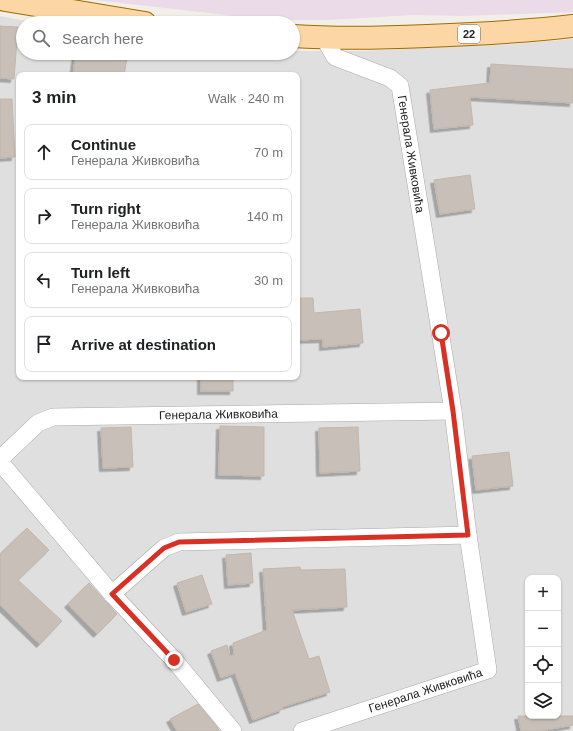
<!DOCTYPE html>
<meta charset="utf-8">
<style>
body{margin:0;font-family:Arial,sans-serif;background:#f2f2f2;color:#202124}
.controls{position:absolute;right:12px;bottom:12px;display:grid;overflow:hidden;border-radius:8px;box-shadow:0 1px 3px #0004}
.controls button{width:36px;height:36px;display:grid;place-items:center;padding:0;border:0;border-bottom:1px solid #e0e0e0;background:#fff;color:#202124;font:20px sans-serif}
.stop{position:absolute;width:12px;height:12px;margin:-9px;border:3px solid #d93025;border-radius:50%;background:#fff}
.stop.end{background:#d93025;border-color:#fff;box-shadow:0 1px 4px #0008}
.list{margin:0;padding:0;list-style:none}
h2{display:flex;justify-content:space-between;align-items:center;height:52px;margin:0;padding:0 16px;font-size:17px}
h2 small{font-size:13px;font-weight:400;color:#757577}
.list li{display:grid;grid-template-columns:26px 1fr auto;gap:12px;align-items:center;box-sizing:border-box;height:56px;margin:0 8px 8px;padding:0 8px;border:1px solid #e0e0e0;border-radius:8px}
.list b{display:block;font-size:15px;white-space:nowrap}
.list p{margin:0;font-size:13px;white-space:nowrap;color:#757577}
.list em{font-size:13px;font-style:normal;color:#757577}
.icon{flex:none;width:22px;height:22px;fill:none;stroke:currentColor;stroke-width:2;stroke-linecap:round;stroke-linejoin:round}
.map{position:relative;flex:none;width:573px;height:731px;overflow:hidden}
.search{position:absolute;background:#fff;box-shadow:0 1px 3px #0004;left:16px;top:16px;width:284px;height:44px;display:flex;align-items:center;gap:10px;box-sizing:border-box;padding:0 14px;border-radius:22px;color:#757577;font-size:15px}
.panel{position:absolute;background:#fff;box-shadow:0 1px 3px #0004;left:16px;top:72px;width:284px;height:308px;border-radius:8px}
.map>svg:first-child{display:block}
.residential{fill:#e0dfdf;fill-rule:evenodd}
.industrial{fill:#ebdbe8}
.building{fill:#c7bfb8;stroke:#c4b6ab;filter:url(#shadow)}
.lines{fill:none;stroke-linecap:round;stroke-linejoin:round}
.street-casing{stroke:#a9a9a9;stroke-width:18}
.primary-casing{stroke:#a06b00;stroke-width:24}
.street{stroke:#fff;stroke-width:17}
.primary{stroke:#fcd6a4;stroke-width:22}
.route{stroke:#d93025;stroke-width:5}
.labels{text-anchor:middle;stroke-width:3;stroke-linejoin:round;paint-order:stroke}
.shield{fill:#fff;stroke:#646464;stroke-width:1}
.shield-label{font-size:11px;font-weight:bold;fill:#222}
.street-label{font-size:12px;fill:#222;stroke:#fff}
</style>
<div class="map">
<svg width="573" height="731" viewBox="0 0 573 731">
<defs>
<filter id="shadow"><feDropShadow dx="-3.5" dy="3.5" stdDeviation="0" flood-color="#0004"/></filter>
</defs>
<rect width="100%" height="100%" fill="#f2efe9"/>
<path class="residential" d="M0 16 37 23H23V53H293V51H365L458 46 502 45 573 39V731H0ZM19 75H297V377H19ZM528 578H558V716H528Z"/>
<polygon class="industrial" points="95,0 573,0 573,12 464,16 413,15 328,20 268,20"/>
<g class="building">
<polygon points="0,26 18,27 14,79 0,78"/>
<polygon points="76,53 128,53 124,75 73,75"/>
<polygon points="491,64 573,69 573,103 470,97 473,125 434,129 430,90 490,83"/>
<polygon points="0,99 12,99 15,157 0,158"/>
<polygon points="470,175 475,209 440,214 434,180"/>
<polygon points="297,298 313,298 314,313 360,309 363,343 323,347 323,339 297,340"/>
<rect x="201" y="377" width="32" height="14"/>
<polygon points="220,426 264,427 264,476 219,475"/>
<polygon points="131,427 133,467 103,468 101,428"/>
<polygon points="358,427 360,471 320,473 319,428"/>
<polygon points="509,452 513,486 476,490 472,456"/>
<polygon points="27,528 49,550 18,580 62,621 40,644 0,605 0,554"/>
<polygon points="251,553 253,583 228,585 226,555"/>
<polygon points="300,567 301,570 345,569 347,607 292,610 309,659 319,656 330,692 282,707 283,709 253,720 235,673 221,678 211,651 227,645 230,656 234,655 233,643 267,630 263,569"/>
<polygon points="202,575 212,604 186,612 177,583"/>
<polygon points="89,583 117,614 97,634 68,604"/>
<polygon points="198,704 217,727 219,731 177,731 170,719"/>
<polygon points="518,716 573,716 573,725 540,731 521,731"/>
</g>
<g class="lines">
<defs>
<g id="street">
<path id="s1" d="M0 459 38 423 53 417 453 411"/>
<polyline points="0,462 112,594 174,660 233,731"/>
<polyline points="112,594 164,548 179,542 468,535"/>
<path id="s2" d="M302 731 488 670 468 535 453 411 400 86 390 78 335 57 324 38"/>
</g>
<g id="primary">
<polyline points="5,0 145,23"/>
<path d="M293 36C338 39 382 38 427 36 476 34 525 32 573 26"/>
</g>
</defs>
<use href="#street" class="street-casing"/>
<use href="#primary" class="primary-casing"/>
<use href="#street" class="street"/>
<use href="#primary" class="primary"/>
</g>
<g class="lines">
<polyline class="route" points="174,660 112,594 164,548 179,542 468,535 453,411 441,333"/>
</g>
<g class="labels">
<rect class="shield" x="458" y="25" width="22" height="18" rx="3"/>
<g class="shield-label">
<text x="469" y="38">22</text>
</g>
<g class="street-label">
<text transform="translate(411 154) rotate(81)" y="4">Генерала Живковића</text>
<text dy="4" stroke="none"><textPath href="#s1" startOffset="234">Генерала Живковића</textPath></text>
<text dy="4" stroke="none"><textPath href="#s2" startOffset="130">Генерала Живковића</textPath></text>
</g>
</g>
</svg>
<div class="controls">
<button>+</button>
<button>−</button>
<button><svg class="icon" aria-label="locate" viewBox="0 0 24 24"><circle cx="12" cy="12" r="6"/><path d="M12 2v4M12 18v4M2 12h4M18 12h4"/></svg></button>
<button><svg class="icon" aria-label="layers" viewBox="0 0 24 24"><path d="M12 4l9 5-9 5-9-5zM3 14l9 5 9-5"/></svg></button>
</div>
<div class="stop" style="left:441px;top:333px"></div>
<div class="stop end" style="left:174px;top:660px"></div>
<div class="search"><svg class="icon" aria-label="search" viewBox="0 0 24 24"><circle cx="10" cy="10" r="6"/><path d="M15 15l6 6"/></svg>Search here</div>
<section class="panel">
<h2>3 min<small>Walk · 240 m</small></h2>
<ul class="list">
<li><svg class="icon" aria-label="ahead" viewBox="0 0 24 24"><path d="M12 20V5M6 11l6-6 6 6"/></svg><div><b>Continue</b><p>Генерала Живковића</p></div><em>70 m</em></li>
<li><svg class="icon" aria-label="right" viewBox="0 0 24 24"><path d="M7 20v-9h11M14 6l5 5-5 5"/></svg><div><b>Turn right</b><p>Генерала Живковића</p></div><em>140 m</em></li>
<li><svg class="icon" aria-label="left" viewBox="0 0 24 24"><path d="M17 20v-9H6M10 6l-5 5 5 5"/></svg><div><b>Turn left</b><p>Генерала Живковића</p></div><em>30 m</em></li>
<li><svg class="icon" aria-label="arrive" viewBox="0 0 24 24"><path d="M6 21V4h12l-3 4 3 4H6"/></svg><div><b>Arrive at destination</b></div></li>
</ul>
</section>
</div>
